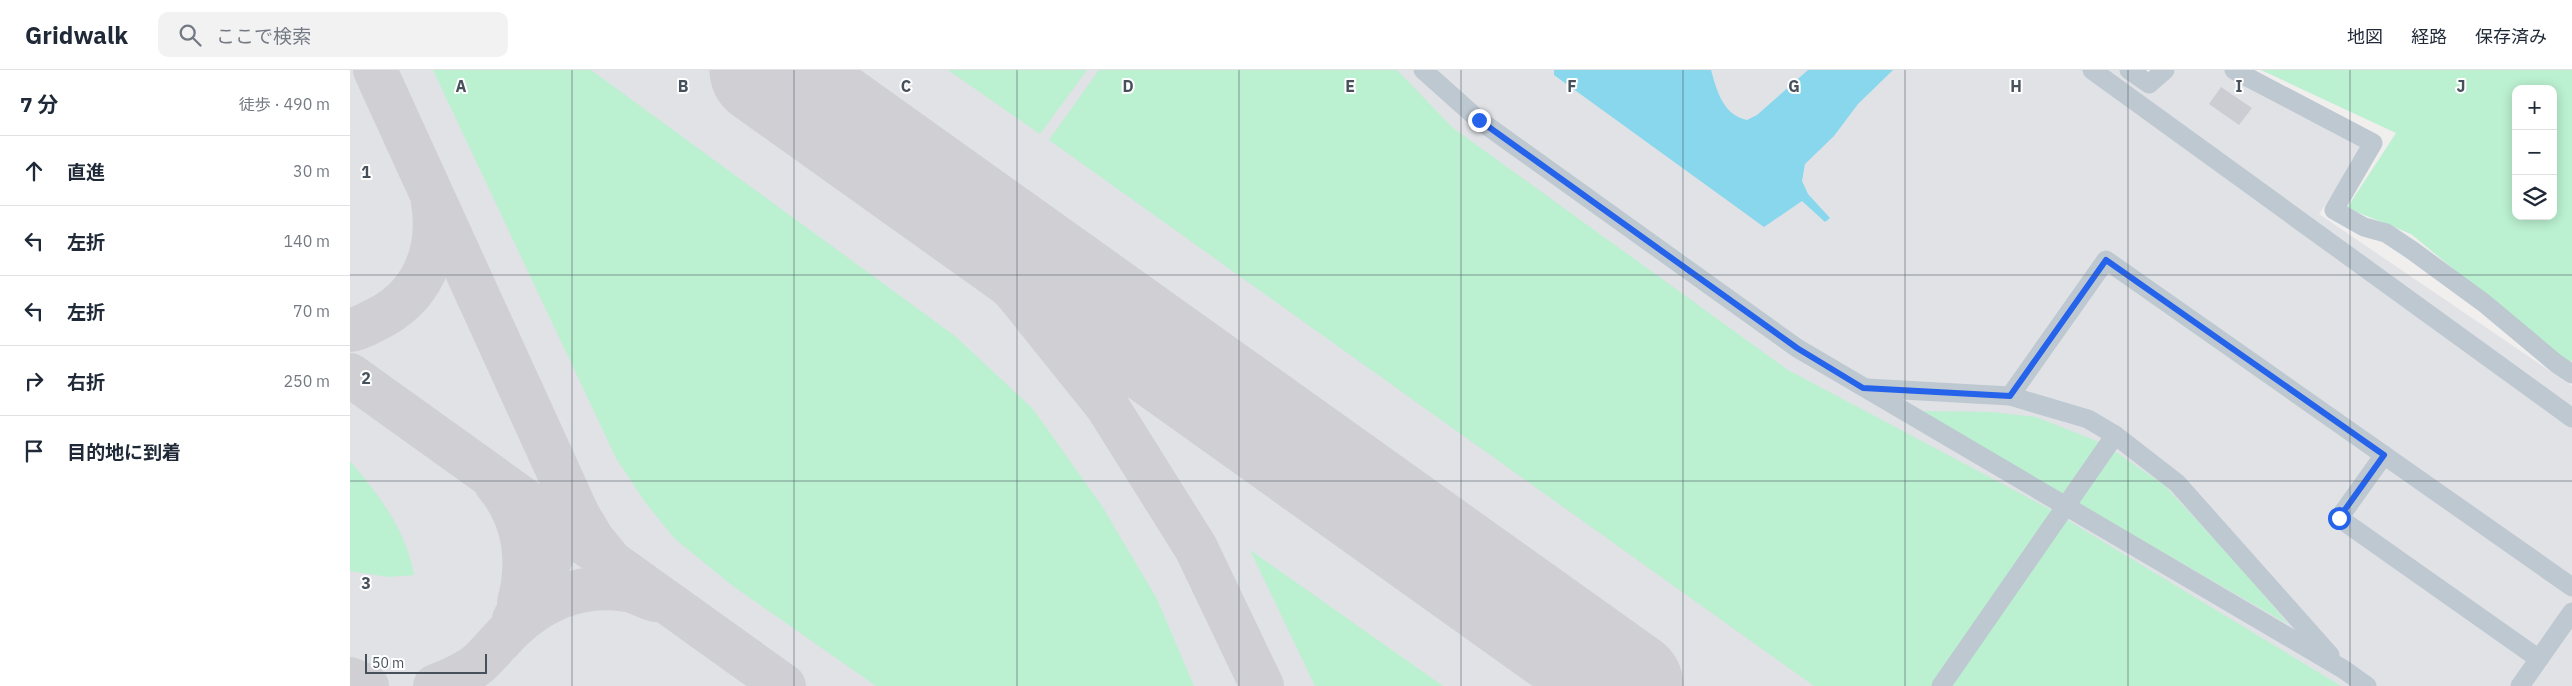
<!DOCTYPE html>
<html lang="ja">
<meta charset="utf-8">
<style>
body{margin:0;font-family:"IBM Plex Sans","Noto Sans JP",sans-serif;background:#f2f2f3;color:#1f2937}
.controls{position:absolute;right:15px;top:15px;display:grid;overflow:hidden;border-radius:10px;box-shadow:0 2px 12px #0003}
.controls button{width:45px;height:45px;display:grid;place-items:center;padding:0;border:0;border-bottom:1px solid #e0e1e3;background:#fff;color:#1f2937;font:25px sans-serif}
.scale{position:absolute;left:15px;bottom:12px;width:122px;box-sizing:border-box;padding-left:5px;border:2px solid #46515c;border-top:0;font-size:14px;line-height:18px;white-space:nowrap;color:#46515c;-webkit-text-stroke:4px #fff;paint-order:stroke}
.stop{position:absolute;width:15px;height:15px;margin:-11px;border:4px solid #2563eb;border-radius:50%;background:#fff}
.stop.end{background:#2563eb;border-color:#fff;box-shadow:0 1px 5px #0008}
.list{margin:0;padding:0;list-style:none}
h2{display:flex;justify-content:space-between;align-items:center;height:65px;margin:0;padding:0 20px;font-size:21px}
h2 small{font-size:16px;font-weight:400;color:#747a83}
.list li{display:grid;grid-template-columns:32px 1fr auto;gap:15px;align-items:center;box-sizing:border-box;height:70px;padding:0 20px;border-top:1px solid #e0e1e3}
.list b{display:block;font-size:19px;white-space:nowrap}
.list em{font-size:16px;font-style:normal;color:#747a83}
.icon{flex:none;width:28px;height:28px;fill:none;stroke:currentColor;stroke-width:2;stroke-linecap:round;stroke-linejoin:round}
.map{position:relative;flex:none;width:2222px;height:616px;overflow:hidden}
header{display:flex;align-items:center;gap:30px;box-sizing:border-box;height:70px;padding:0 25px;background:#fff;border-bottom:1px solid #e0e1e3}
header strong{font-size:24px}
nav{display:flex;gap:28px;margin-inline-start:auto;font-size:18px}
.search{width:350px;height:45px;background:#f2f2f3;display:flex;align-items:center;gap:12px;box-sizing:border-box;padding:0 18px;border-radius:10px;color:#747a83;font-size:19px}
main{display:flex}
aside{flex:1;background:#fff}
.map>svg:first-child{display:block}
.airport{fill:#e0e2e6}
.green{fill:#bbf0d0;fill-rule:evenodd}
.water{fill:#88d7ed}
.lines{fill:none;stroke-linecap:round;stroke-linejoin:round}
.taxiway{stroke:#d0d0d4;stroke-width:44}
.runway{stroke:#d0d0d4;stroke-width:111}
.building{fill:#cbcdd3}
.minor{stroke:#bec8d1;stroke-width:19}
.route{stroke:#2563eb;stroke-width:6}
.grid{fill:none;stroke:#46515c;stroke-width:1;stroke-opacity:0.55}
.grid-label{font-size:16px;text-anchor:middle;font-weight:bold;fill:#46515c;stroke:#fff;stroke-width:4;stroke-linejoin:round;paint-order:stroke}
</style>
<header>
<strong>Gridwalk</strong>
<div class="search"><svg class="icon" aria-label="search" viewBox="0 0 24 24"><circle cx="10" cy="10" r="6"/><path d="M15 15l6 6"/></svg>ここで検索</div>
<nav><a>地図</a><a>経路</a><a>保存済み</a></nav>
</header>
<main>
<aside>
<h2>7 分<small>徒歩 · 490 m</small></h2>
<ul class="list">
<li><svg class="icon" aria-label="ahead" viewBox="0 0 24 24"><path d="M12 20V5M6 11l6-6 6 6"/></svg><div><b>直進</b></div><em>30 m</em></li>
<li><svg class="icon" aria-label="left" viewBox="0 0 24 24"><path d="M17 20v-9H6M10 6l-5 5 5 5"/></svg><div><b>左折</b></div><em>140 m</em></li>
<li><svg class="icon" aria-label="left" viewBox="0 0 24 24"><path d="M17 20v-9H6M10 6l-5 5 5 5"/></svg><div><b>左折</b></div><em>70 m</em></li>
<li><svg class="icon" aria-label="right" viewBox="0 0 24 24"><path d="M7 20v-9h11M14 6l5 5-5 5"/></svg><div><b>右折</b></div><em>250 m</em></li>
<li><svg class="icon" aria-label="arrive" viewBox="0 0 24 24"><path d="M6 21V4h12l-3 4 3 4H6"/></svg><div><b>目的地に到着</b></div></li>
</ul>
</aside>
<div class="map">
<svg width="2222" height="616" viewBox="0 0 2222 616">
<rect width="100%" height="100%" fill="#f1eeee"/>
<polygon class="airport" points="0,0 1769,0 1800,22 1826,0 1888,0 2017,72 1969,144 2222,316 2222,616 0,616"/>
<g class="green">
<polygon points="83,0 241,0 605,266 683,339 752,436 807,529 844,616 526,616 383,516 325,469 295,432 266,388"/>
<polygon points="598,0 737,0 690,64"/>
<polygon points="749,0 1047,0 1103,58 1438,300 1707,443 1585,616 1464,616 699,70"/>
<path d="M1911 0H2222V290L2219 294 2061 164 1997 138 2046 63ZM2166 19H2203V146H2166Z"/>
<polygon points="1567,341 1640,342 1686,347 1754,374 1814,415 1890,497 1938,554"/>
<path d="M0 391C29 425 56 460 64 505L39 507 0 501Z"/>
<polygon points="1714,448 1991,616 1596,616"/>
<polygon points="900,480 1093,616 965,616"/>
</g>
<path class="water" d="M1204 0H1361C1367 21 1373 45 1397 50L1407 45 1458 0H1543L1508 34 1484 66 1455 94 1452 111 1458 124 1480 148 1475 152 1452 131 1414 157 1204 5Z"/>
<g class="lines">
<g class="taxiway">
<polyline points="25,0 228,445 243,470 262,493"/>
<polyline points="551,97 667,224 757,336 846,478 912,616"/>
<path d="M0 260C9 259 17 254 25 250 72 228 91 182 83 132"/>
<polyline points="0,305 434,616"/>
<path d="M146 414C175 448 180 491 169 533"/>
<path d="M164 549C187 513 219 475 209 429"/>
<polyline points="0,609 17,616"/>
<path d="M85 616C101 610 116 604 129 593 137 586 143 578 150 571 183 534 225 512 276 520 285 521 295 527 305 530"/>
</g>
<polyline class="runway" points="415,0 1278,616"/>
</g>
<polygon class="building" points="1871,17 1902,38 1889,55 1859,34"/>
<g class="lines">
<g class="minor">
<polyline points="1073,0 1129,50 1447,278 1993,599 2017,616"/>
<polyline points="1742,0 2222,348"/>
<polyline points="1779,0 1799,14 1815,0"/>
<polyline points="1884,0 2023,73 1984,140 2014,157 2036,163 2063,181 2134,233 2207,294 2222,304"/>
<polyline points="1517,318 1660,326 1738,349 1765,365 1827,413 1980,585"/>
<polyline points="1660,326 1756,190 2222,517"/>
<polyline points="2034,385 1989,448 2189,589"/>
<polyline points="1591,616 1765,365"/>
<polyline points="2170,616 2222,542"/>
</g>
</g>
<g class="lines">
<polyline class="route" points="1129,50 1447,278 1513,318 1660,326 1756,190 2034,385 1989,448"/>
</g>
<path class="grid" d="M222 0V616M444 0V616M667 0V616M889 0V616M1111 0V616M1333 0V616M1555 0V616M1778 0V616M2000 0V616M0 205H2222M0 411H2222"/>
<g class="grid-label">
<text x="111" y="22">A</text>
<text x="333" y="22">B</text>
<text x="556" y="22">C</text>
<text x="778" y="22">D</text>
<text x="1000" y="22">E</text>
<text x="1222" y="22">F</text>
<text x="1444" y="22">G</text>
<text x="1666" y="22">H</text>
<text x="1889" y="22">I</text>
<text x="2111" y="22">J</text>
<text x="16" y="108">1</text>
<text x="16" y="314">2</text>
<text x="16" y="519">3</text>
</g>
</svg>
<div class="controls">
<button>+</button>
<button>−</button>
<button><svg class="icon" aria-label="layers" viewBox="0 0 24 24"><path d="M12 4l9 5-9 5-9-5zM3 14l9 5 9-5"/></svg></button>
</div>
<div class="scale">50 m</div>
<div class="stop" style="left:1989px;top:448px"></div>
<div class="stop end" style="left:1129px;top:50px"></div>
</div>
</main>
